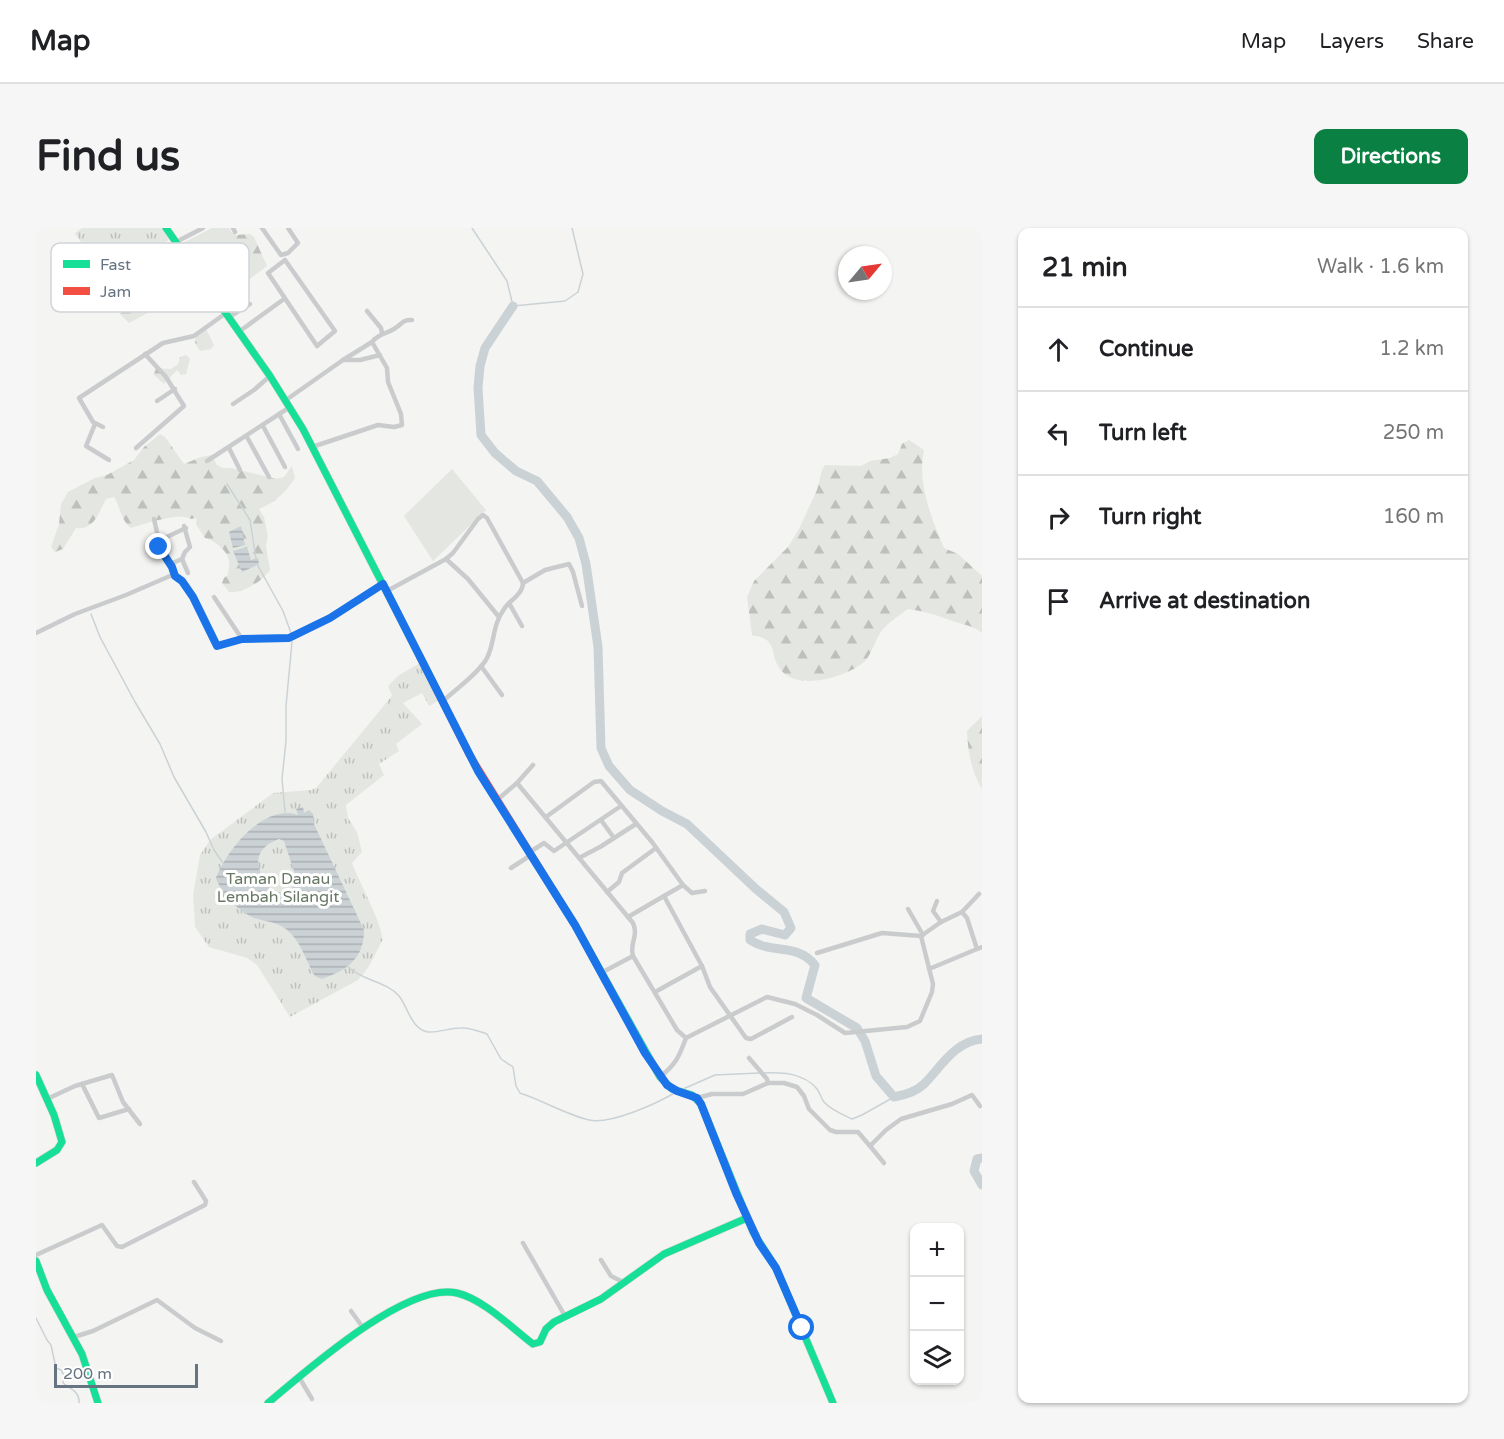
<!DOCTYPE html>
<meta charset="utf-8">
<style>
body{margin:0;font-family:"Varela Round",sans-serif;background:#f6f6f6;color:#202124}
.controls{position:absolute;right:18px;bottom:18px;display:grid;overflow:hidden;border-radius:12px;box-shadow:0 2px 4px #0004}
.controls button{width:54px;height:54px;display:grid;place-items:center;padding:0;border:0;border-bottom:2px solid #e0e0e0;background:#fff;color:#202124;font:30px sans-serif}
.compass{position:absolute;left:802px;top:18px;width:54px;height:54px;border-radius:50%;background:#fff;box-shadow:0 2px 4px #0004;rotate:61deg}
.scale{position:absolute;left:18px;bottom:15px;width:144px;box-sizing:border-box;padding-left:6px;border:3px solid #667381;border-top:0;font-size:16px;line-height:21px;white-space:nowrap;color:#667381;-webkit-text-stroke:4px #fff;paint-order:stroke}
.stop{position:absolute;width:18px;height:18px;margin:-14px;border:4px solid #1a73e8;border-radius:50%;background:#fff}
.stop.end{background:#1a73e8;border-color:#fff;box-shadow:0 2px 6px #0008}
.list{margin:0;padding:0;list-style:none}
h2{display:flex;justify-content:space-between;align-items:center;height:78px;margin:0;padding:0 24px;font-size:26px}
h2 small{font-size:20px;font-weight:400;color:#757577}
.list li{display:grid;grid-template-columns:39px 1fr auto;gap:18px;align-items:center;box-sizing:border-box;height:84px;padding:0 24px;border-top:2px solid #e0e0e0}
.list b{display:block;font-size:22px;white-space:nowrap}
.list em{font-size:20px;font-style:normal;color:#757577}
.icon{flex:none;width:33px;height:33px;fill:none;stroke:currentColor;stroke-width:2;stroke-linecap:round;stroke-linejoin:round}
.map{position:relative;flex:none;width:946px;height:1175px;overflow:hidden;border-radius:12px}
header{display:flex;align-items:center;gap:36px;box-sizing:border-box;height:84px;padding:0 30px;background:#fff;border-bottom:2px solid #e0e0e0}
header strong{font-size:28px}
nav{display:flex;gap:33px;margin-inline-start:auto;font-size:21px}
.intro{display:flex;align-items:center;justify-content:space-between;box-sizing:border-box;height:144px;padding:0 36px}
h1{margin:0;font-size:42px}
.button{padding:15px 27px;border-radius:12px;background:#0b8043;color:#fff;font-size:21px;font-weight:700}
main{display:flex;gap:36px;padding:0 36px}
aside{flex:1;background:#fff;border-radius:12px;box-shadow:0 2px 4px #0004}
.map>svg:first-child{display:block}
.grass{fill:#e4e7e1}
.forest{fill:url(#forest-firs)}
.park{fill:url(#park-tufts)}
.water{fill:url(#water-rules);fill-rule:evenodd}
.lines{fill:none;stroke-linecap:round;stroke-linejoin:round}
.stream{stroke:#cbd2d5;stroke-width:1.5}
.river{stroke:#cbd2d5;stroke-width:9}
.fast-casing{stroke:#d0d0d1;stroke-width:8}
.jam-casing{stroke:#d0d0d1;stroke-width:8}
.street{stroke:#cacbcc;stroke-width:4.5}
.fast{stroke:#16e098;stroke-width:7}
.jam{stroke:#f24e42;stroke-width:7}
.route{stroke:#1a73e8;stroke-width:8}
.labels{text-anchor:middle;stroke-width:6;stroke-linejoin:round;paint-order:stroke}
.park-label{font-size:16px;fill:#677864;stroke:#fff}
.key{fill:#fff;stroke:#d1d5d9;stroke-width:1.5}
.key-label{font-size:16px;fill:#667381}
</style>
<header>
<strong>Map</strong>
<nav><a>Map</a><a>Layers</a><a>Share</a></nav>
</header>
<div class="intro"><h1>Find us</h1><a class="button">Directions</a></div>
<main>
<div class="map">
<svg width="946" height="1175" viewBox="0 0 946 1175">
<defs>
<pattern id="forest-firs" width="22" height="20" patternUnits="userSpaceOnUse" patternTransform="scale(1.5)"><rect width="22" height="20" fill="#e4e7e1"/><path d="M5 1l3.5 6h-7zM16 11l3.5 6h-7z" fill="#bdc0bc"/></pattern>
<pattern id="park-tufts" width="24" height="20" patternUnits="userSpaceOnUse" patternTransform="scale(1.5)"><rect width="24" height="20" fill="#e4e7e1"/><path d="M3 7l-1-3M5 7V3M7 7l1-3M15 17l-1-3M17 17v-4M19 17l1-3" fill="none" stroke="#bdc0bc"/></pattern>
<pattern id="water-rules" width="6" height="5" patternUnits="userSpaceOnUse" patternTransform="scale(1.5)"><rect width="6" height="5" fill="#cbd2d5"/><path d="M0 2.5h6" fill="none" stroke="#a9afb2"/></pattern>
</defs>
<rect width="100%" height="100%" fill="#f4f4f3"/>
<g class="grass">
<polygon points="176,0 193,0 196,5 156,32 145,16"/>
<polygon points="416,241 450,282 397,333 368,288"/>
</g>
<g class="forest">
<polygon points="188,0 200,7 214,6 218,9 231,38 195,65 178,31 169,36 164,33 158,36 152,28 166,18 168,14 179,10 178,7 184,2 184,8 188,8 191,5"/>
<polygon points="96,36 121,80 93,95 84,86 70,56 77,46"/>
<polygon points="170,101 178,117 175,121 164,123 159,115 160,109"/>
<polygon points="150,127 154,131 150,146 145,147 141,142 128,156 118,147 119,140 135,141 142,136 144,129"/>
<path d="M124 206 129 209 148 236 165 229 176 227 181 237 187 240H195L241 251 248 249 256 238 259 250C250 264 239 275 223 281L228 289 232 308 230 318 234 342C227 353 206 366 193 364L186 355 188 350 192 347C192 344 193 341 193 337 195 325 180 313 169 310L161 298 160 290 155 291C143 284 109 296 95 300 86 294 84 279 78 269L70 271C63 284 58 303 40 300L27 321 19 324 15 319 23 296 25 276 32 264 59 250 71 247 98 232 108 219Z"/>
<path d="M873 212 888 222C881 255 895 289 908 320L922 326 946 348V405C938 398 929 397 919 394 903 388 889 383 872 381 864 387 853 394 847 401 839 411 837 424 829 433 813 448 771 460 752 448 733 436 742 419 729 411 726 409 719 408 716 407L711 369 718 353 752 319 763 301 781 262 786 242 789 237 825 238 834 233 854 230 862 226 866 216Z"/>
<path d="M946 488V561C935 543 932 524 931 503Z"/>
</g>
<g class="park">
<polygon points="46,0 125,0 133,12 70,53 39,5"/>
<path d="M386 434 405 471 393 478 386 465 367 475 386 496 360 516 363 523 343 536 348 547 310 577 312 590 321 604 326 624 316 635C326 661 341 684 347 711L332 740 322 752 254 789 221 737 211 730 173 719 159 699 157 667 164 627 174 612 237 565 275 562 280 560 355 469 356 467 352 458 363 447Z"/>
</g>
<g class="water">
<polygon points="205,298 209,317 197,320 193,304"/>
<polygon points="211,319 215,332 222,330 223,336 206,344 197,323"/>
<path d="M267 579 268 585 273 582 277 586 278 596 328 702C328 731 311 742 286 751L279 748C269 732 264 708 245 698 236 693 223 693 214 688 200 680 185 665 180 650 191 622 228 575 262 587L260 581ZM243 611 248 613 260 649 254 666 236 663C220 643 213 622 243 611Z"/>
</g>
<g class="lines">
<g class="stream">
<polyline points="436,0 471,53 477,78 529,73 542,64 547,46 536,0"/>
<polyline points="191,256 214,292 220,331"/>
<polyline points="221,336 247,383 255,405"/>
<polyline points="55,386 64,409 99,474 124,516 138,549 170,604 178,622 187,635"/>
<polyline points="249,584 246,551 250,513 250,478 256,414"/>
<path d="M311 738C326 753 350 753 363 768 372 779 375 801 392 804 402 805 413 800 424 800 433 799 443 803 451 806L465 831 477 839 480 858 484 865C508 873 529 886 553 892 574 897 622 875 640 864"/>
<path d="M728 845C746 844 768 845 781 861 784 865 785 870 788 874 795 882 806 886 816 891L826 887 858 869"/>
<polyline points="647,861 679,847 723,845"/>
<path d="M0 1090 11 1112 15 1117 20 1140 25 1142 28 1147 27 1155C35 1161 44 1164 43 1175"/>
</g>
<g class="river">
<path d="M477 78 449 120 444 138 442 160 445 207 459 225 480 243 501 253 531 289 543 310 550 336 562 419 565 520 573 538 594 562 626 583 651 596 720 661 748 684 755 700 749 707 726 701 714 706V712C737 727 760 714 779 737L770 770 821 800 829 813 840 848 858 869C869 867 880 864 888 856 905 839 919 813 946 811"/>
<polyline points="946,930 941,931 938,943 946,957"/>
</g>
<defs>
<g id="fast">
<polyline points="130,0 234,148 267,201 384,429"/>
<polyline points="517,662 539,697 624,849 636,861 656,867 665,876 717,1004 740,1040 797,1175"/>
<polyline points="0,847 18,887 26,914 21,922 0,935"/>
<polyline points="0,1033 11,1062 46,1126 62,1175"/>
<path d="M232 1175C270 1143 371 1053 421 1065 447 1071 476 1100 497 1116L504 1114 510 1101 518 1094 565 1071 628 1026 711 990"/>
</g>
<polyline id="jam" points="384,429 433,526 517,662"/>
</defs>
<use href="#fast" class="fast-casing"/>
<use href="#jam" class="jam-casing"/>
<g class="street">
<polyline points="197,0 199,4"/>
<polyline points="226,0 245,27 252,25 262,15 252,0"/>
<polyline points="140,14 167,0"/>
<polygon points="249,32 299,103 281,118 232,45"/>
<polyline points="331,83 345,100 346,105"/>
<polyline points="193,89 214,76"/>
<polyline points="204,103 248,71"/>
<polyline points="307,132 336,114"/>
<polyline points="250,172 307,132 324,132 344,127"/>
<polyline points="121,173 139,161"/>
<polyline points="197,176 218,162 234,148"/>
<polyline points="243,186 262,221"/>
<polyline points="59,196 50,218 73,232"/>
<polyline points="227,198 249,239"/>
<polyline points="67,199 57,194 43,170 127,115 158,108 190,85"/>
<polyline points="211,209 233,249"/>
<path d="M276 219 342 197 358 199 366 197 365 186 352 154 351 140 336 114C343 105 350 106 358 101 365 97 367 91 376 92"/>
<polyline points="100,220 148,178 130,149 109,126"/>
<polyline points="193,220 204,242"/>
<polyline points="171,233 254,179"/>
<polyline points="118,291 125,322 136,338 139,348 146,353 157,369 181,418 206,411 253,410 294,389 347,356"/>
<polyline points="122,313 150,300"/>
<polyline points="146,331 152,345"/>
<polyline points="410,331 432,351 463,389"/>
<polyline points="134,336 146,331 149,324 154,319 148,298"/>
<polyline points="487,355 509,342 533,336 537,344 546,378"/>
<path d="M351 363 410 331 417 325 442 291 447 287 451 290 487 355C487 366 474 372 468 381 456 398 459 414 451 430 444 444 419 462 407 473"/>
<polyline points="178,369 206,411"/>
<polyline points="473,375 486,398"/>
<polyline points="0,405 39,386 90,367 134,348 139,348"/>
<polyline points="445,438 466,467"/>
<polyline points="481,555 497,537"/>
<path d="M461 572 481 555 597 695C603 709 593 715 597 728"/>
<polyline points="510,589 558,554 565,553 616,614 647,657 656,665 669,663"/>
<polyline points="565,592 578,610"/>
<polyline points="494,624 508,615 518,623 585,578"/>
<polyline points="543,630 564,619 600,596"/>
<polyline points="475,640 495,627"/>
<polyline points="571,664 583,654 586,645 620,620"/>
<polyline points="628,668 647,657"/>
<polyline points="901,673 897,683 905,694"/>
<polyline points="872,681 887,707"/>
<polyline points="926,684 931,690 941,721 946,719"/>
<polyline points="592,689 628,668 666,738 674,759 710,810 715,811 756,789"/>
<polyline points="781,725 846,705 885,708"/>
<polyline points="893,741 941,721"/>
<polyline points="565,745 597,728 641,802 650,810 731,769 759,776 781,787 809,805 871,799 884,793 896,764 897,756 885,708 905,694 926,684 943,666"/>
<polyline points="619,764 666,738"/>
<polyline points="713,830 731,851 732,855"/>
<path d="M624 849C640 836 643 829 650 810"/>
<polyline points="46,856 63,890 93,881"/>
<polyline points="661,870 676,866 707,866 732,855 748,855 761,859 768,868 773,881 794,902 800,904 822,904 834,918 850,902 865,891 916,876 936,867 944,878"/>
<polyline points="11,871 39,858 76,847 87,874 104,896"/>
<polyline points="834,918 848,935"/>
<polyline points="487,1015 529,1088"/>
<polyline points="0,1027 66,997 81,1018 86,1019 169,977 170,973 158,954"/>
<polyline points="565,1032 575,1048 589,1055"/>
<polyline points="315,1083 328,1101"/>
<polyline points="38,1109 57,1103 121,1072 159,1100 185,1113"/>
<polyline points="263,1149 276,1171"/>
</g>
<use href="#fast" class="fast"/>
<use href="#jam" class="jam"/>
</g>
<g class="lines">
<polyline class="route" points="123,319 136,339 139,348 146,353 157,369 181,418 206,411 253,410 294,390 347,356 442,543 539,697 609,825 631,857 641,863 661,870 665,876 700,965 723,1015 740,1040 766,1100"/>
</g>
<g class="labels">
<g class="park-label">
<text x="242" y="656">Taman Danau<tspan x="242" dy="18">Lembah Silangit</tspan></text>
</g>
</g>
<rect x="15" y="15" width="198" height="69" rx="9" class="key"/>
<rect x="27" y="32" width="27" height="8" fill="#16e098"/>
<rect x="27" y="59" width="27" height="8" fill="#f24e42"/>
<g class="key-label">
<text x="64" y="42">Fast</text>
<text x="64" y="69">Jam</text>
</g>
</svg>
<div class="controls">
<button>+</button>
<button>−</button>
<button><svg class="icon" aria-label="layers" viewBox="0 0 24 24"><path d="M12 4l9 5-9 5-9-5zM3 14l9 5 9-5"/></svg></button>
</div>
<svg class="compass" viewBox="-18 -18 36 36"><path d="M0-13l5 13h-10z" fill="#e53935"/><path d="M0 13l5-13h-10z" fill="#757577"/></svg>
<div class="scale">200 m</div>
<div class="stop" style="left:766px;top:1100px"></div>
<div class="stop end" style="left:123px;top:319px"></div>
</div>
<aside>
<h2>21 min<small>Walk · 1.6 km</small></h2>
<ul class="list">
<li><svg class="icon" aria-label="ahead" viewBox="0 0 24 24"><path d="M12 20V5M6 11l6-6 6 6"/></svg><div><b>Continue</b></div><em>1.2 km</em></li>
<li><svg class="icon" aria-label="left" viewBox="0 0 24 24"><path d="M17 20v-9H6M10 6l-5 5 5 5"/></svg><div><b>Turn left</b></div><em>250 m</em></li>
<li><svg class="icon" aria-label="right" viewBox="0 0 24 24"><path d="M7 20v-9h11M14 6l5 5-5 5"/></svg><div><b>Turn right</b></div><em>160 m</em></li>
<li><svg class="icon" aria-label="arrive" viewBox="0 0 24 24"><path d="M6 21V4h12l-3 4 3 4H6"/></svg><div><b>Arrive at destination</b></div></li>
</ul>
</aside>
</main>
